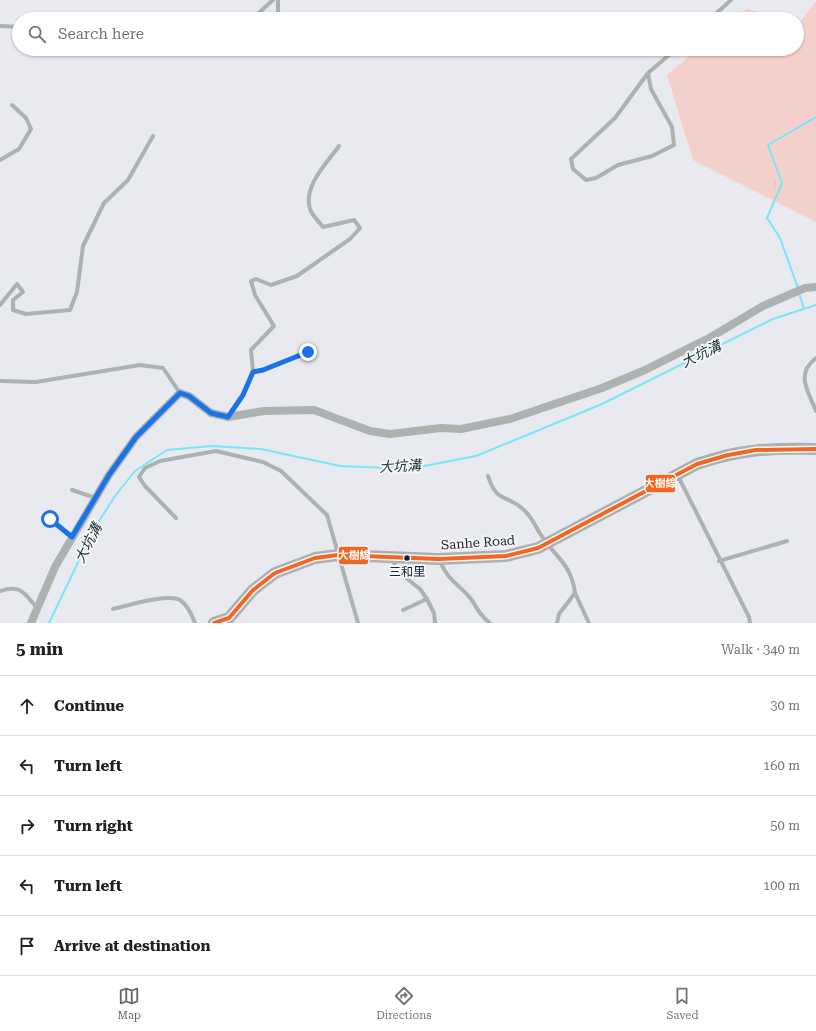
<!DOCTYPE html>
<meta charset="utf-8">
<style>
body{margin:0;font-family:"Roboto Serif","Noto Sans TC",serif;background:#f2f2f2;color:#202124}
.stop{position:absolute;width:12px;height:12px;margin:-9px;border:3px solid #1a73e8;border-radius:50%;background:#fff}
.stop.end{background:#1a73e8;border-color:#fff;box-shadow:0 1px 4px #0008}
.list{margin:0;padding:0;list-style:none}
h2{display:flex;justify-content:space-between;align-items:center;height:52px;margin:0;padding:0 16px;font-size:17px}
h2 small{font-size:13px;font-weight:400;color:#757577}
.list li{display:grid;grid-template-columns:26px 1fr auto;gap:12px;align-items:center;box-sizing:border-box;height:60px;padding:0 16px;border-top:1px solid #e0e0e0}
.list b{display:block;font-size:15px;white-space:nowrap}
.list em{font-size:13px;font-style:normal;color:#757577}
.icon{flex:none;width:22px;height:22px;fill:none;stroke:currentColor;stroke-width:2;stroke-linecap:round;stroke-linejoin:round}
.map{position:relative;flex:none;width:816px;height:623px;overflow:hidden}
.search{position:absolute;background:#fff;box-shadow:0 1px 3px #0004;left:12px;right:12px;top:12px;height:44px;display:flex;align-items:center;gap:10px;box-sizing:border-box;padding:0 14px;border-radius:22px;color:#757577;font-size:15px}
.sheet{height:352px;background:#fff}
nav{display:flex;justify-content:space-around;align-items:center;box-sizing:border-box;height:56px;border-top:1px solid #e0e0e0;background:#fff;font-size:11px;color:#757577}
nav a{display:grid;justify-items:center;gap:2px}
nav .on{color:#616776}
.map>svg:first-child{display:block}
.green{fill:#f4d0cd}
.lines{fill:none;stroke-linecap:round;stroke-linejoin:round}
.stream{stroke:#78e6f7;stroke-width:2}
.lane{stroke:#acb2af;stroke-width:4}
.street{stroke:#acb2af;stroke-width:8}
.secondary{stroke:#acb1af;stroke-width:12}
.bus-1-casing{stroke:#f6f6f6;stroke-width:7}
.bus-1{stroke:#f26522;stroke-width:4}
.route{stroke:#1a73e8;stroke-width:5}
.bus-dot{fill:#192035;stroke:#f6f6f6;stroke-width:1.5}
.labels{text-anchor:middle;stroke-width:4;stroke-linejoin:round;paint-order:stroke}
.bus-label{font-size:12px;fill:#192035;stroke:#f6f6f6}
.street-label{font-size:13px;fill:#192035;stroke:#f6f6f6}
.water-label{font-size:14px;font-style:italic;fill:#193236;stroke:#f6f6f6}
.line-badge{stroke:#f6f6f6;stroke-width:1.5}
.badge-label{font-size:11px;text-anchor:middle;font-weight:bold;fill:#fff}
</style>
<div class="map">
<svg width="816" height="623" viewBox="0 0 816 623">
<rect width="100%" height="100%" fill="#e8eaf0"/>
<g class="green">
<polygon points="816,1 816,222 693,160 667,75 698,49 797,49 797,26"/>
<polygon points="747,8 773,19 734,19"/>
</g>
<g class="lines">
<g class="stream">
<polyline points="798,288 780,238 767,218 782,183 768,145 816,117"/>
<polyline points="799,293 804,309"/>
<polyline points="49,623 94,529 115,496 135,471 167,450 212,446 261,449 340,466 389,468 424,466 476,456 602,404 773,319 816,305"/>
</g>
<g class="lane">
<polyline points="252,19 273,0"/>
<polyline points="275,19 278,12 278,0"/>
<polyline points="710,19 731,0"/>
<polyline points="0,26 19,27"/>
<polyline points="648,73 651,89 672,127 674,145 652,156 618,165 596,178 586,180 573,169 571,159 615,118 648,73 676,49"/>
<polyline points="0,160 19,149 31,129 26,118 12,105"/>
<polyline points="0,305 17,284 23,292 13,300 13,310 26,314 70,310 77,292 83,246 104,203 128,180 153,136"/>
<path d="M816 358C795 374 808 391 816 411"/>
<polyline points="253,372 263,370 308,352"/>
<polyline points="0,381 36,382 140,365 163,368 180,393"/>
<path d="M229 416 243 395 253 372 251 350 274 326 255 295 251 281 256 279 271 285 297 276 350 239 360 228 354 220 323 227C319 222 312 215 310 209 303 186 327 163 339 146"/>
<path d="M488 476C497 504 506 493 524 510 532 517 535 526 541 535 555 557 571 563 575 593L559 614 557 623"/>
<polyline points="678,476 749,617 750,623"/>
<polyline points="72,490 96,498"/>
<polyline points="176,518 145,486 139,477 145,468 160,461 216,451 263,462 281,471 327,515 358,623"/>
<polyline points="50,519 72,537"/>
<polyline points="393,559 396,570 420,589 427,599 434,613 435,623"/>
<path d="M440 561C448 581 458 583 471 599 478 609 479 615 490 623"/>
<polyline points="719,561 787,541"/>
<path d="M0 591C21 584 24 593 37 608"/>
<polyline points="575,593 589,623"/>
<path d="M113 609C127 606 168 593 180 600 188 605 192 615 195 623"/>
<polyline points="403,610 427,599"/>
</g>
<polyline class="street" points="31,623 55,567 109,475 136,437 180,393 189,396 211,413 228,417 264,411 314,410 370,431 390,434 441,428 461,429 510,419 602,388 645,370 711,337 763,306 805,288 816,287"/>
<path class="secondary" d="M214 623 229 618 253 590 275 573 315 558 338 555 439 559 506 556 538 548 697 464C741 449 770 448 816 449"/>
<defs>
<polyline id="bus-1" points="214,623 229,618 253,590 275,573 315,558 338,555 439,559 506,556 538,548 697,464 728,455 756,450 816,449"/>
</defs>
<use href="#bus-1" class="bus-1-casing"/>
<use href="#bus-1" class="bus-1"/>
</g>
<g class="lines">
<polyline class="route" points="50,519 72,537 109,475 136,437 180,393 189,396 211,413 228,417 243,395 253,372 263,370 308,352"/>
</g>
<circle class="bus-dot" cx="407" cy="558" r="3.5"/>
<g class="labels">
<g class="bus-label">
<text x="407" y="576">三和里</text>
</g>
<g class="street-label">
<text transform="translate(478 542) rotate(-4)" y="5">Sanhe Road</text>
</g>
<g class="water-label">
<text transform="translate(701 354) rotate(-26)" y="5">大坑溝</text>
<text transform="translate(400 466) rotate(-3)" y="5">大坑溝</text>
<text transform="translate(88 543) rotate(-63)" y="5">大坑溝</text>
</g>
</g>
<g class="line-badge">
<rect x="645" y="474" width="31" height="19" rx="4" fill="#f26522"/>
<rect x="338" y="546" width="31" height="19" rx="4" fill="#f26522"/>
</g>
<g class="badge-label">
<text x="660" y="487">大樹線</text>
<text x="354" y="559">大樹線</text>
</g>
</svg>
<div class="stop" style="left:50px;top:519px"></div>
<div class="stop end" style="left:308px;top:352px"></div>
<div class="search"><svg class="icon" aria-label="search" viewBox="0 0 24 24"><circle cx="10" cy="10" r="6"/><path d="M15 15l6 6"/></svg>Search here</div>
</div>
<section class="sheet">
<h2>5 min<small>Walk · 340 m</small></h2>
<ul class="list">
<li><svg class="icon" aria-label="ahead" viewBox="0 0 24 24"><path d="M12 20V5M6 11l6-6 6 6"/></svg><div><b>Continue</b></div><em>30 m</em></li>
<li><svg class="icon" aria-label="left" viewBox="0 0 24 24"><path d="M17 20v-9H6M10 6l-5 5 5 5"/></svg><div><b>Turn left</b></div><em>160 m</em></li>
<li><svg class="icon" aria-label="right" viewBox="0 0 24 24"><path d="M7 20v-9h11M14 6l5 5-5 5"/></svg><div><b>Turn right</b></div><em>50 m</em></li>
<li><svg class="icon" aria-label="left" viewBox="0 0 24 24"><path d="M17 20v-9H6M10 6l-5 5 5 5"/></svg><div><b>Turn left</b></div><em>100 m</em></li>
<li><svg class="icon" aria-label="arrive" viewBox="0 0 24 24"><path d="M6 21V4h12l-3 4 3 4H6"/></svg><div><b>Arrive at destination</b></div></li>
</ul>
</section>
<nav>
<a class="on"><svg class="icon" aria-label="map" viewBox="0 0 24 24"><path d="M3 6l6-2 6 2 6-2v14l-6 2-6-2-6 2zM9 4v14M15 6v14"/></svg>Map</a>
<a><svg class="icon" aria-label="directions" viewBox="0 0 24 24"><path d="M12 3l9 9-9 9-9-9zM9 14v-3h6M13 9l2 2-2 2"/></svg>Directions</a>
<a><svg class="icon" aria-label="saved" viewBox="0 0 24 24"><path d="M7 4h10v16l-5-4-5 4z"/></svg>Saved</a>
</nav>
